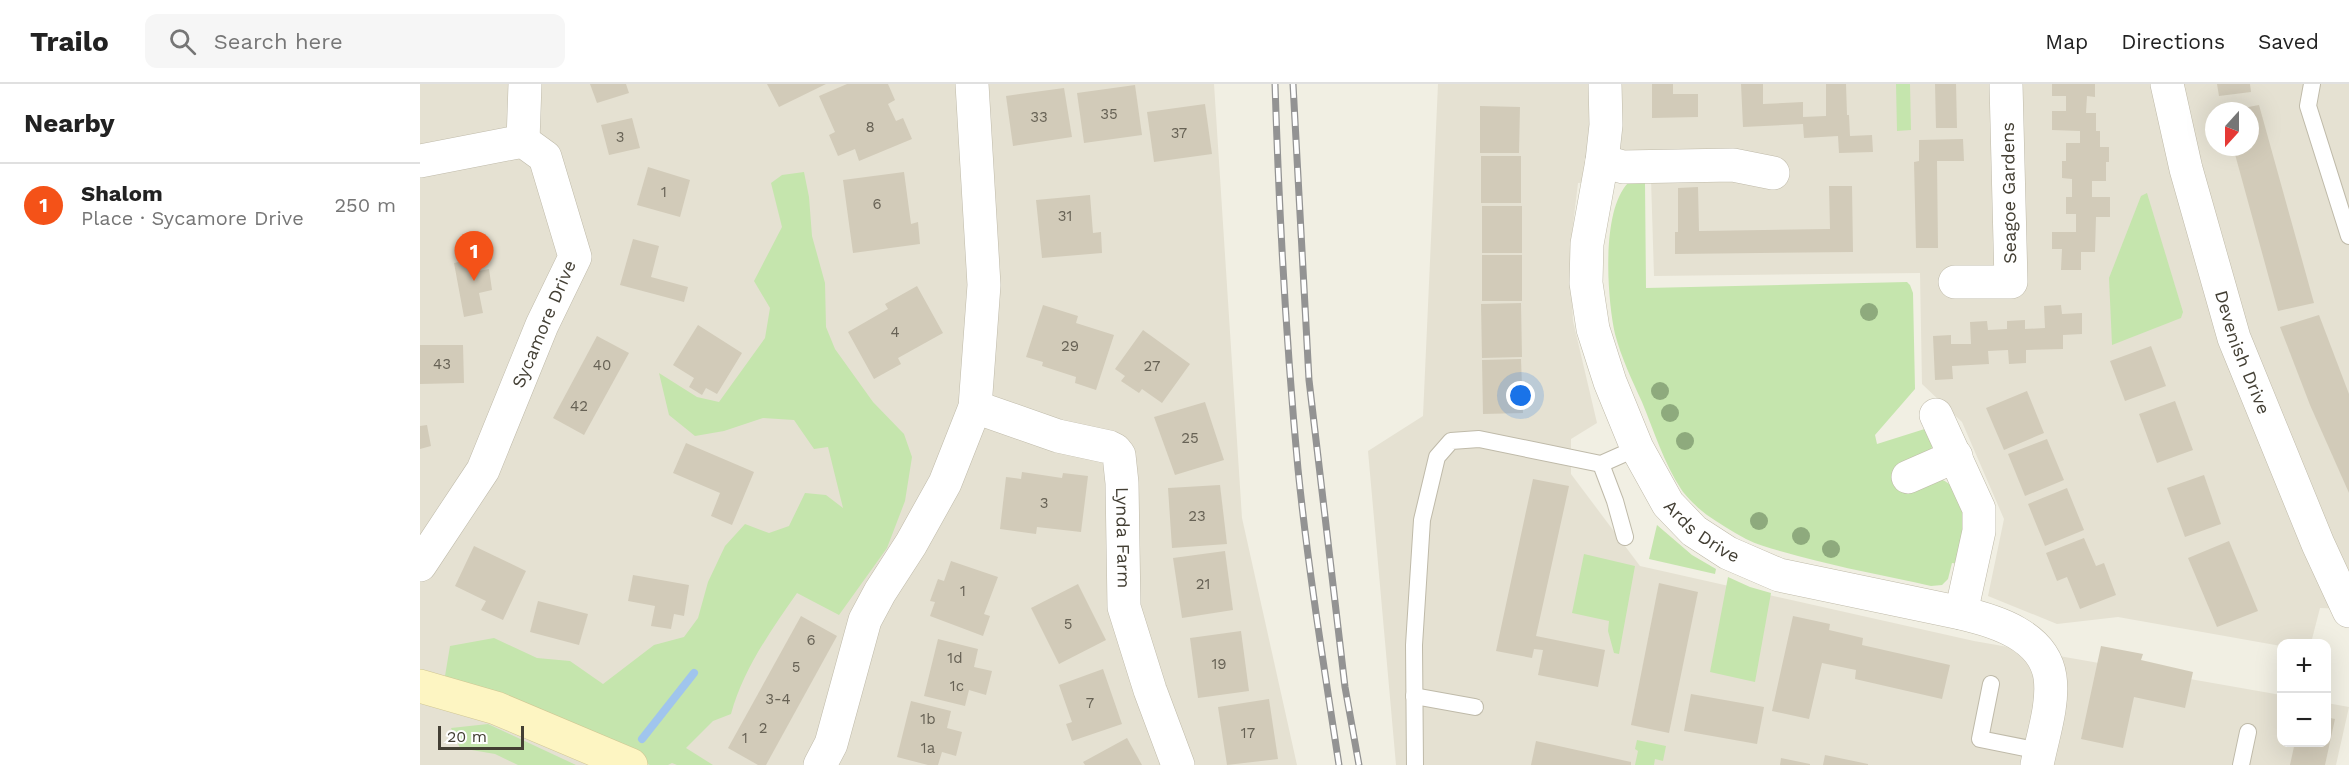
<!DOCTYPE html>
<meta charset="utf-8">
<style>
body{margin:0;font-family:"Work Sans",sans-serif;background:#f6f6f6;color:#222}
.controls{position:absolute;right:18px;bottom:18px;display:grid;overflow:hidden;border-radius:12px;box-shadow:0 6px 24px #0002}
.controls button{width:54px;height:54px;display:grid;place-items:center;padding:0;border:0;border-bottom:2px solid #e0e0e0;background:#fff;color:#222;font:30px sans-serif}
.compass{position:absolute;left:1785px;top:18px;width:54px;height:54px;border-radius:50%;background:#fff;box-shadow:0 6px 24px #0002;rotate:201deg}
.scale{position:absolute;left:18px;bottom:15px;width:86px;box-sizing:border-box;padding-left:6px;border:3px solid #433f34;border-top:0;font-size:16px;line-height:21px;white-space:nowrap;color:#433f34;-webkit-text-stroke:4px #fff;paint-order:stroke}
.you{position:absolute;left:1101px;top:312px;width:21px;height:21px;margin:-15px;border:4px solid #fff;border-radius:50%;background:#1a73e8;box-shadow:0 0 0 9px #1a73e833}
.badge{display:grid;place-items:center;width:39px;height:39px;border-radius:50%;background:#f45218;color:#fff;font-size:20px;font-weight:700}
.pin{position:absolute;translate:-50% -50px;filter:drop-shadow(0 2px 3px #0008)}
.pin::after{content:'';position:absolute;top:32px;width:21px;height:18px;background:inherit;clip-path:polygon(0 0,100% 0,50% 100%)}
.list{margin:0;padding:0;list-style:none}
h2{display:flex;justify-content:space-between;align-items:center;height:78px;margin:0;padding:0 24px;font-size:26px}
h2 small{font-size:20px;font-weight:400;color:#767676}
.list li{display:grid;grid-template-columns:39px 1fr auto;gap:18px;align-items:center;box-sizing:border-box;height:84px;padding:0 24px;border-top:2px solid #e0e0e0}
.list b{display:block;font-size:22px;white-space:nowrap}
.list p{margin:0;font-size:20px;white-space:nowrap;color:#767676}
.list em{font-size:20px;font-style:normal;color:#767676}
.icon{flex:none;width:33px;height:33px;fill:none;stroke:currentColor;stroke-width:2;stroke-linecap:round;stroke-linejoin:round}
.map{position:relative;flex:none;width:1929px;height:681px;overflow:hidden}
header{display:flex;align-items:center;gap:36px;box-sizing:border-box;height:84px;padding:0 30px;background:#fff;border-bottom:2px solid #e0e0e0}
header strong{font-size:28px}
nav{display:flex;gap:33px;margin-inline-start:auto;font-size:21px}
.search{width:420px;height:54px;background:#f6f6f6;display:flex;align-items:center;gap:15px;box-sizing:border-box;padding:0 21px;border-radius:12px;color:#767676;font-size:22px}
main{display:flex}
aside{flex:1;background:#fff}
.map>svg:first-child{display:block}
.residential{fill:#e5e1d2;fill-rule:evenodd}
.green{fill:#c5e5ad}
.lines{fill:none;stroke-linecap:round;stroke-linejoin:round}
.stream{stroke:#a0c5ed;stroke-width:8}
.building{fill:#d2cbb9}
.lane-casing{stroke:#bfbaa9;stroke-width:18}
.street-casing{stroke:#bfbaa9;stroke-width:34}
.secondary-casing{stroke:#d0c794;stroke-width:34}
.lane{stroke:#fff;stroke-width:16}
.street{stroke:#fff;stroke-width:33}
.secondary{stroke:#fdf5c2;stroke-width:33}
.rail-casing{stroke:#939393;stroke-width:7}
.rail{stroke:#fff;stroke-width:4.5;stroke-dasharray:14;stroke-linecap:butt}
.tree{fill:#8eaa7d}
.labels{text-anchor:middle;stroke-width:5;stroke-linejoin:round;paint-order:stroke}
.number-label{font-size:15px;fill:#676255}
.street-label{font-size:18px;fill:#433f34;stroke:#fff}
</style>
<header>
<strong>Trailo</strong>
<div class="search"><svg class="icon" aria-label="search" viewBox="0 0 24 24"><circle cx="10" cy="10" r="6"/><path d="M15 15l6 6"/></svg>Search here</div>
<nav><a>Map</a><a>Directions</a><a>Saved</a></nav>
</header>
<main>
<aside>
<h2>Nearby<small></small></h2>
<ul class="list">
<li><span class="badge">1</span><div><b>Shalom</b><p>Place · Sycamore Drive</p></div><em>250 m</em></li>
</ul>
</aside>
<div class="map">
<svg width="1929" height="681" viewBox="0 0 1929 681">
<rect width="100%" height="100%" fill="#f1efe3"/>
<g class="residential">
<polygon points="0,0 794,0 822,434 877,681 0,681"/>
<path d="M1018 0H1929V525L1900 524 1891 559 1862 560 1861 562 1698 533 1637 540 1568 512 1584 435 1542 338 1502 300 1500 189 1234 192 1231 95 1158 99 1150 166 1153 237 1177 339 1151 355V390L1220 482 1554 557 1861 611 1862 658H1906L1907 619 1929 623 1916 681H976L948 367 1003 332ZM1794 27H1830V63H1794Z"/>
</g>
<g class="green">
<polygon points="1476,0 1490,0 1491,46 1477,47"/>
<path d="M384 88 389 113 392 152 405 199 406 243 415 265 453 318 484 350 492 373 485 417 467 464 419 531 377 509C351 546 323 586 311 630L293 637 266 664 293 681H257L252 679 248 681H230L25 592 30 562 74 554 117 574 150 577 183 600 234 561 264 553 278 534 288 498 305 462 325 440 349 449 369 442 385 409 406 411 423 424 408 363 394 365 374 336 343 334 304 347 275 352 249 331 239 289 277 313 299 318 345 254 350 224 334 197 362 143 351 99 362 91Z"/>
<path d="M1208 99H1225L1226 204 1487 198 1490 201 1493 209 1495 305 1455 351 1457 360 1511 343 1515 357 1511 365 1518 394C1531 398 1543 412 1545 426 1547 441 1541 465 1540 480L1532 479 1528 495 1522 501 1511 502C1467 492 1422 484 1378 472 1361 467 1342 463 1326 455 1313 448 1299 439 1287 431 1279 425 1267 414 1261 405 1244 379 1234 347 1222 318 1212 296 1201 273 1195 250 1187 214 1181 127 1208 99Z"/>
<polygon points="1727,109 1763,228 1761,234 1692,261 1689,194 1721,112"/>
<polygon points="1237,441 1272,471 1296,485 1295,490 1229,475"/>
<polygon points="1164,470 1215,482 1199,570 1194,569 1188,547 1189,537 1152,529"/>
<polygon points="1308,493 1330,503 1351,509 1335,598 1290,588"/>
<polygon points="68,640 156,681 98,681 75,670 40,664 31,644"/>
<polygon points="1217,656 1246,662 1243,677 1235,675 1234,681 1215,681 1218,667 1215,665"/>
</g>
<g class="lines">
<polyline class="stream" points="222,655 274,589"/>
</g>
<g class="building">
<polygon points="170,0 206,0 209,9 177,19"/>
<polygon points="347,0 406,0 359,23"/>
<polygon points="427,0 468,0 475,16 468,20 476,37 483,34 492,55 439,77 435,65 418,72 409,51 415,48 399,12"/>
<polygon points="1232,0 1253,0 1253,10 1278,10 1278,33 1232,34"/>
<polygon points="1321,0 1343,0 1343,20 1383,18 1383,33 1406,32 1406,0 1426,0 1427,31 1429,31 1430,52 1452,51 1453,68 1419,69 1418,52 1384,54 1383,40 1323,43"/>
<polygon points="1515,0 1536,0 1537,44 1516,44"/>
<polygon points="1632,0 1675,0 1675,13 1667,12 1666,29 1676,29 1676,47 1680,47 1680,63 1689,63 1689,78 1686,78 1686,97 1672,97 1672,113 1690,113 1690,133 1676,133 1675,168 1661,168 1661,186 1641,186 1642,165 1632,165 1632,148 1656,148 1656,130 1646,130 1646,113 1652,113 1652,95 1642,94 1642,77 1646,77 1646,59 1660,59 1660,47 1632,46 1632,27 1646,27 1646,12 1632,12"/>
<polygon points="1797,0 1830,0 1831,8 1799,12"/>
<polygon points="715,1 722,51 664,59 657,9"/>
<polygon points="644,4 652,53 593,62 586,12"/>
<polygon points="785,20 792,70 734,78 727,28"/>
<polygon points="1839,21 1894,219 1858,227 1813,63 1830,63 1830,27 1812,26"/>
<polygon points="1060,22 1100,23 1099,69 1060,69"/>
<polygon points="212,34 220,64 189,71 181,41"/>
<polygon points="1543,55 1544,77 1517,77 1518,164 1496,164 1494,78 1499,77 1499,56"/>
<rect x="1061" y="72" width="40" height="47"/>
<polygon points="228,83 270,96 260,133 217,121"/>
<polygon points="484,88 491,140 498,138 500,160 433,169 423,96"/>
<polygon points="1409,102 1432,102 1433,168 1255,170 1255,148 1258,148 1258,104 1278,103 1279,147 1410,145"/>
<polygon points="670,111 673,149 681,148 682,169 622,174 616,116"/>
<rect x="1062" y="122" width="40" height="47"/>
<polygon points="213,155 239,162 231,193 268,203 264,218 200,201"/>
<rect x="1062" y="171" width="40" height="46"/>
<polygon points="52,175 54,188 69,185 72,206 59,209 63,229 44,233 34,179"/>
<polygon points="497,202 523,249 478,274 481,280 454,295 428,248 468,225 465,220"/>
<polygon points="1101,219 1102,273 1062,274 1061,220"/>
<polygon points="623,221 658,232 656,239 694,251 676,306 655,299 656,293 622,282 623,278 606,273"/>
<polygon points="1641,221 1642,230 1662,229 1662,250 1643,251 1643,265 1606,266 1606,279 1589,280 1588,266 1568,267 1569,280 1532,282 1533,295 1515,296 1513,252 1531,251 1531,260 1551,260 1550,238 1567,237 1568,246 1587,245 1587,237 1605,236 1605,245 1625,244 1624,222"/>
<polygon points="1899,231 1929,310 1929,409 1890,321 1860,243"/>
<polygon points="278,241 322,269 297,310 286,304 282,311 269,303 274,294 253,281"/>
<polygon points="723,246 770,280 742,319 722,305 719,309 701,297 705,292 695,285"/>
<polygon points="177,252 209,269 164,351 133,334"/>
<polygon points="0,261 43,261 44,299 0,300"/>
<polygon points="1731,262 1746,302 1705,317 1690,277"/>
<polygon points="1101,275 1103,329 1063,330 1062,276"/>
<polygon points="1607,307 1624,349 1584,366 1566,324"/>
<polygon points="1755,317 1773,366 1737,379 1719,330"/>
<polygon points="785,318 804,376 755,391 734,333"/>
<polygon points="7,341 11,362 0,365 0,342"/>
<polygon points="1627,355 1644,396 1605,412 1588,370"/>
<polygon points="266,359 334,388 312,441 291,432 300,409 253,389"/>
<polygon points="602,388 642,394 643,389 668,392 661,448 617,443 616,450 580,445 586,393 601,395"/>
<polygon points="1784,391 1801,440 1765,453 1747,404"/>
<polygon points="1113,395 1149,402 1116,552 1185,566 1178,603 1118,591 1123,566 1114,565 1112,574 1076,567"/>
<polygon points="800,401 807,460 752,464 748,404"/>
<polygon points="1647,404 1664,446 1625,462 1608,420"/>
<polygon points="1664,454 1676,482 1684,479 1696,511 1660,525 1647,493 1637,497 1626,469"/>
<polygon points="1809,457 1838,527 1797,543 1768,474"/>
<polygon points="54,462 106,487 83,536 61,526 66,517 35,502"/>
<polygon points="805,467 813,526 762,534 753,474"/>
<polygon points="531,477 578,493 564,530 570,532 563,552 510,532 515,518 510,517 518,495 524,497"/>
<polygon points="213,491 269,501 264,532 254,530 251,545 231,542 235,522 208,517"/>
<polygon points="1239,499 1278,508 1249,649 1211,641"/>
<polygon points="658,500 686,556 639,580 611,524"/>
<polygon points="118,517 168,530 159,561 110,548"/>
<polygon points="381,532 417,552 346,681 338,681 308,664"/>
<polygon points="1373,532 1410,540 1409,546 1443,554 1442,561 1530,581 1522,615 1435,595 1436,586 1402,579 1389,635 1352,627"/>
<polygon points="821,547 829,607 778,614 770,554"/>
<polygon points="518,555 558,565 554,583 572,587 566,611 549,606 545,622 504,612"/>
<polygon points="1681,562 1723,570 1721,576 1773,588 1765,624 1714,613 1703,664 1661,655"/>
<polygon points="683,585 702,640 652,657 646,640 652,638 639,601"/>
<polygon points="1271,610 1344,623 1337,660 1264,647"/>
<polygon points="849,615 858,675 807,681 798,623"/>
<polygon points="491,617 531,627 527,644 542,648 536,672 522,668 518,681 508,681 477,673"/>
<polygon points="1906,633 1915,635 1905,681 1870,681 1875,658 1906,658"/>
<polygon points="707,654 722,681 665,681 663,678"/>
<polygon points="1116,657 1211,678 1211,681 1111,681"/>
<polygon points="1405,671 1448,680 1448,681 1403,681"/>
<polygon points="1361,674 1390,680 1390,681 1360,681"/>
</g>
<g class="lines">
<defs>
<g id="lane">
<polyline points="1892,0 1888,22 1929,152"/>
<polyline points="1181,380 1195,417 1205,453"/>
<polyline points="1571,600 1560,655 1620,667"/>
<polyline points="994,612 1055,623"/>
<polyline points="995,681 994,561 1002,436 1017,373 1031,357 1059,355 1181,380 1217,364"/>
<polyline points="1821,681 1828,648"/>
</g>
<g id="street">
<path id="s1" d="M1185 0 1186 41 1182 77 1167 160 1166 199 1173 245 1190 298 1217 364 1248 420 1274 447 1308 469 1359 491 1541 529C1576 537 1624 552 1630 593 1634 621 1622 654 1617 681"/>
<path id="s2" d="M1747 0 1766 85 1814 254 1898 460 1929 527"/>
<polyline points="103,57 105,0"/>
<polyline points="0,77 103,57 125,73 155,173 122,241 63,386 0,481"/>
<polyline points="1182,77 1203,83 1313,81 1353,89"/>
<polyline points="1535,198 1591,198 1586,0"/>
<path id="s3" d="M555 323 638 352 689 363 695 366 699 371 702 399 704 523 730 606 758 681"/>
<polyline points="1516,331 1559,425 1559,447 1541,529"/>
<polyline points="1488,393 1536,372"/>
<polyline points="400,681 411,660 445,536 460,508 491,460 525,399 555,323 564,201 552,0"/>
</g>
<polyline id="secondary" points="0,602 76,624 211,681"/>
</defs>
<use href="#lane" class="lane-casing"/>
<use href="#street" class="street-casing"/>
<use href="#secondary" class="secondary-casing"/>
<use href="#lane" class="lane"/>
<use href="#street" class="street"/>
<use href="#secondary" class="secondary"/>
<defs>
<g id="rail">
<path d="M855 0C859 128 866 257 878 385 888 484 904 583 919 681"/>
<polyline points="873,0 889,296 925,603 939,681"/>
</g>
</defs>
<use href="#rail" class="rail-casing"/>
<use href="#rail" class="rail"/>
</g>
<g class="tree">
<circle cx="1449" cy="228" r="9"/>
<circle cx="1240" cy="307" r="9"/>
<circle cx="1250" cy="329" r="9"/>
<circle cx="1265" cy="357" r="9"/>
<circle cx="1339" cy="437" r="9"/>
<circle cx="1381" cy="452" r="9"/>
<circle cx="1411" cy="465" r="9"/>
</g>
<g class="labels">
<g class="number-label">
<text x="689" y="35">35</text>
<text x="619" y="38">33</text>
<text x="450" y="48">8</text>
<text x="759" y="54">37</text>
<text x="200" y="58">3</text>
<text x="244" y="113">1</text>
<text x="457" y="125">6</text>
<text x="645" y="137">31</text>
<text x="475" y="253">4</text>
<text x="650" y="267">29</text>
<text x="22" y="285">43</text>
<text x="182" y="286">40</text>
<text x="732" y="287">27</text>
<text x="159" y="327">42</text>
<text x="770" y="359">25</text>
<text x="624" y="424">3</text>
<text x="777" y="437">23</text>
<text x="783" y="505">21</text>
<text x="543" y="512">1</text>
<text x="648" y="545">5</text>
<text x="391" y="561">6</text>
<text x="535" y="579">1d</text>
<text x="799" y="585">19</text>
<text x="376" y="588">5</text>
<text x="537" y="607">1c</text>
<text x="358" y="620">3-4</text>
<text x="670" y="624">7</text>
<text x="508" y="640">1b</text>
<text x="343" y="649">2</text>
<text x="828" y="654">17</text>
<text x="325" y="659">1</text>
<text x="508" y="669">1a</text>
</g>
<g class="street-label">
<text transform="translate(1589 109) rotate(-91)" y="6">Seagoe Gardens</text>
<text transform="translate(124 240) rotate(-67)" y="6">Sycamore Drive</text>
<text dy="6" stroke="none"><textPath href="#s2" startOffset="279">Devenish Drive</textPath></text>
<text dy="6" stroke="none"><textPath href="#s1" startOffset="482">Ards Drive</textPath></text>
<text dy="6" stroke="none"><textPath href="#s3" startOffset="236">Lynda Farm</textPath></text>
</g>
</g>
</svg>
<div class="controls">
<button>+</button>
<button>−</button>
</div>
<svg class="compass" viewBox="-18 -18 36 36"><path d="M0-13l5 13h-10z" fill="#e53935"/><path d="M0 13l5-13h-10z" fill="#767676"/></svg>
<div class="scale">20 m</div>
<div class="you"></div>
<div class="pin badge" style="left:54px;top:197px">1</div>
</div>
</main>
